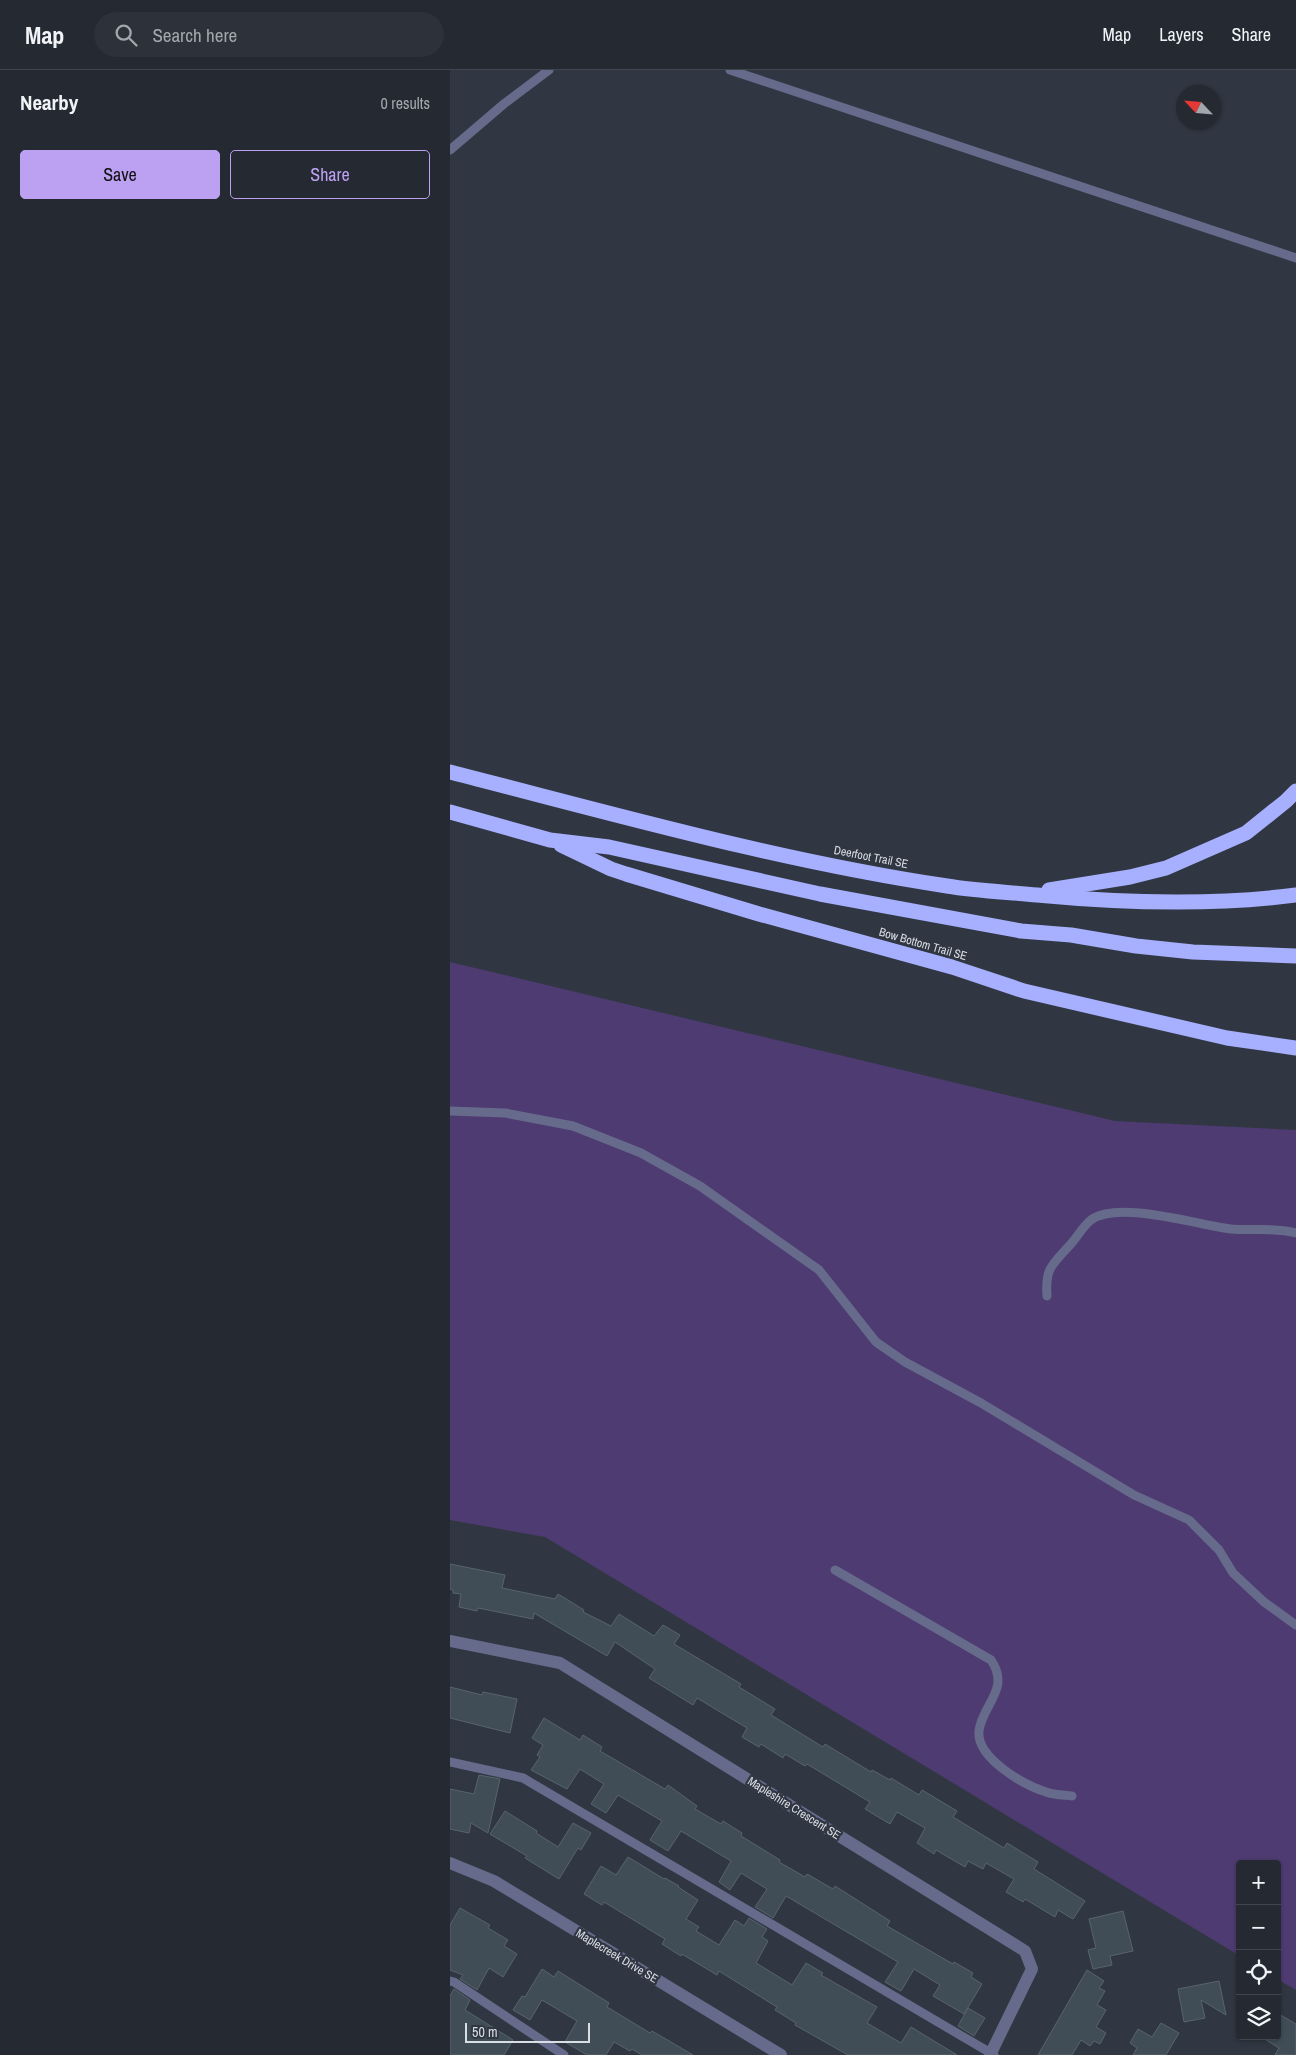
<!DOCTYPE html>
<meta charset="utf-8">
<style>
body{margin:0;font-family:"Archivo Narrow",sans-serif;background:#2c313a;color:#f1f3f6}
.controls{position:absolute;right:15px;bottom:15px;display:grid;overflow:hidden;border-radius:5px;box-shadow:0 1px 4px #0004}
.controls button{width:45px;height:45px;display:grid;place-items:center;padding:0;border:0;border-bottom:1px solid #41454d;background:#242932;color:#f1f3f6;font:25px sans-serif}
.compass{position:absolute;left:726px;top:15px;width:45px;height:45px;border-radius:50%;background:#242932;box-shadow:0 1px 4px #0004;rotate:296deg}
.scale{position:absolute;left:15px;bottom:12px;width:125px;box-sizing:border-box;padding-left:5px;border:2px solid #d9dde4;border-top:0;font-size:14px;line-height:18px;white-space:nowrap;color:#d9dde4;-webkit-text-stroke:4px #303742;paint-order:stroke}
.list{margin:0;padding:0;list-style:none}
h2{display:flex;justify-content:space-between;align-items:center;height:65px;margin:0;padding:0 20px;font-size:21px}
h2 small{font-size:16px;font-weight:400;color:#a3a6ac}
.actions{display:flex;gap:10px;padding:15px 20px}
.actions a{flex:1;padding:11px 0;border:1px solid #bca0f2;border-radius:5px;text-align:center;font-size:18px;color:#bca0f2}
.actions .main{background:#bca0f2;color:#111}
.icon{flex:none;width:28px;height:28px;fill:none;stroke:currentColor;stroke-width:2;stroke-linecap:round;stroke-linejoin:round}
.map{position:relative;flex:none;width:846px;height:1985px;overflow:hidden}
header{display:flex;align-items:center;gap:30px;box-sizing:border-box;height:70px;padding:0 25px;background:#242932;border-bottom:1px solid #41454d}
header strong{font-size:24px}
nav{display:flex;gap:28px;margin-inline-start:auto;font-size:18px}
.search{width:350px;height:45px;background:#2c313a;display:flex;align-items:center;gap:12px;box-sizing:border-box;padding:0 18px;border-radius:28px;color:#a3a6ac;font-size:19px}
main{display:flex}
aside{flex:1;background:#242932}
.map>svg:first-child{display:block}
.green{fill:#4e3b71}
.building{fill:#404d56;stroke:#57646d}
.lines{fill:none;stroke-linecap:round;stroke-linejoin:round}
.lane{stroke:#666b8b;stroke-width:9}
.street{stroke:#666b8b;stroke-width:12}
.highway{stroke:#a7b0fe;stroke-width:15}
.labels{text-anchor:middle;stroke-width:4.5;stroke-linejoin:round;paint-order:stroke}
.street-label{font-size:12px;fill:#d9dde4;stroke:#303742}
</style>
<header>
<strong>Map</strong>
<div class="search"><svg class="icon" aria-label="search" viewBox="0 0 24 24"><circle cx="10" cy="10" r="6"/><path d="M15 15l6 6"/></svg>Search here</div>
<nav><a>Map</a><a>Layers</a><a>Share</a></nav>
</header>
<main>
<aside>
<h2>Nearby<small>0 results</small></h2>
<ul class="list">
</ul>
<div class="actions"><a class="main">Save</a><a>Share</a></div>
</aside>
<div class="map">
<svg width="846" height="1985" viewBox="0 0 846 1985">
<rect width="100%" height="100%" fill="#303742"/>
<polygon class="green" points="0,892 665,1051 846,1060 846,1920 827,1909 827,1794 790,1794 790,1886 95,1467 0,1450"/>
<g class="building">
<polygon points="0,1494 55,1505 52,1518 105,1529 108,1524 134,1540 133,1542 161,1556 169,1544 204,1566 213,1555 230,1565 224,1574 291,1614 289,1617 325,1639 321,1645 373,1677 375,1674 421,1702 422,1700 440,1710 441,1708 469,1725 472,1720 507,1741 503,1747 554,1778 557,1773 588,1792 584,1799 635,1831 623,1849 608,1840 605,1847 575,1829 573,1832 556,1822 564,1809 536,1793 533,1799 518,1791 515,1797 486,1780 484,1784 467,1773 475,1758 447,1742 440,1754 415,1739 420,1732 357,1694 355,1696 335,1684 333,1688 311,1674 309,1677 292,1667 297,1658 247,1628 243,1635 199,1608 205,1599 165,1572 157,1586 84,1543 83,1549 28,1538 27,1541 9,1537 11,1524 3,1523 3,1520 0,1519"/>
<polygon points="0,1617 32,1625 33,1622 67,1629 60,1663 0,1648"/>
<polygon points="94,1648 130,1670 133,1665 152,1677 150,1681 215,1719 218,1715 247,1736 245,1739 271,1754 273,1751 292,1763 291,1766 330,1790 329,1792 355,1807 357,1804 383,1819 385,1816 440,1851 437,1856 503,1894 504,1892 523,1903 521,1907 532,1914 514,1944 483,1926 490,1915 464,1899 451,1921 435,1912 448,1892 336,1826 323,1848 305,1837 317,1819 291,1803 280,1820 269,1812 281,1791 231,1761 218,1781 200,1770 212,1751 168,1725 156,1743 141,1734 154,1714 130,1699 117,1719 81,1700 90,1687 87,1685 93,1675 82,1668"/>
<polygon points="29,1705 50,1709 38,1763 21,1753 19,1763 0,1759 0,1719 24,1724"/>
<polygon points="55,1741 87,1761 86,1763 108,1777 123,1753 141,1763 131,1780 128,1778 109,1809 75,1788 77,1786 40,1764"/>
<polygon points="178,1787 214,1809 215,1808 229,1816 228,1817 248,1830 236,1849 249,1857 246,1861 269,1875 285,1850 294,1856 299,1848 317,1859 312,1867 318,1871 306,1893 342,1915 356,1893 373,1903 371,1905 427,1937 417,1953 451,1973 461,1957 507,1985 398,1985 345,1955 346,1953 325,1940 327,1937 269,1901 267,1905 232,1884 231,1886 212,1874 215,1869 154,1832 152,1835 134,1824 151,1796 166,1805"/>
<polygon points="10,1838 40,1855 38,1858 58,1870 54,1876 67,1884 53,1907 39,1898 27,1920 10,1909 13,1905 0,1900 0,1855"/>
<polygon points="673,1841 683,1881 660,1886 662,1895 643,1899 638,1880 646,1878 639,1849"/>
<polygon points="92,1899 104,1907 108,1901 159,1933 157,1937 200,1963 202,1961 243,1985 192,1985 182,1979 180,1981 164,1972 156,1985 137,1985 115,1972 127,1951 92,1930 80,1950 63,1940 72,1926 75,1927"/>
<polygon points="637,1900 654,1911 649,1918 655,1921 647,1935 656,1940 646,1957 656,1963 650,1974 644,1971 640,1976 631,1970 622,1985 588,1985"/>
<polygon points="769,1911 776,1945 751,1930 755,1948 734,1952 728,1919"/>
<polygon points="4,1919 20,1930 15,1940 63,1970 54,1985 0,1985 0,1926"/>
<polygon points="518,1938 535,1948 524,1966 508,1956"/>
<polygon points="827,1943 846,1954 846,1985 825,1985 829,1978 810,1966 827,1966"/>
<polygon points="711,1953 729,1963 716,1985 683,1985 687,1978 680,1973 688,1959 702,1967"/>
</g>
<g class="lines">
<g class="lane">
<polyline points="280,0 846,188"/>
<polyline points="0,80 55,33 99,0"/>
<polyline points="0,1041 55,1043 123,1056 191,1083 250,1116 369,1200 426,1272 455,1292 531,1333 684,1425 739,1450 769,1480 783,1503 814,1532 846,1555"/>
<path d="M597 1226C595 1198 602 1195 619 1176 627 1168 632 1157 641 1150 669 1130 748 1155 781 1159 803 1161 824 1157 846 1163"/>
<path d="M385 1500 541 1590C561 1619 532 1635 529 1661 526 1688 574 1715 596 1722 604 1725 614 1725 622 1726"/>
<polyline points="0,1692 73,1708 544,1985"/>
<polyline points="0,1911 4,1912 114,1985"/>
</g>
<g class="street">
<polyline points="0,1571 110,1593 575,1881 582,1899 540,1985"/>
<polyline points="0,1793 44,1811 331,1985"/>
</g>
<g class="highway">
<path d="M0 702C164 744 329 791 497 816 527 821 557 822 587 825 672 833 761 836 846 825"/>
<polyline points="0,742 100,770 159,777 370,824 571,861 621,865 686,876 743,882 846,886"/>
<polyline points="111,775 161,799 176,804 309,844 502,897 574,921 777,968 846,978"/>
<polyline points="599,820 680,807 716,798 796,763 836,731 846,721"/>
</g>
</g>
<g class="labels">
<g class="street-label">
<text transform="translate(421 787) rotate(11)" y="4">Deerfoot Trail SE</text>
<text transform="translate(473 874) rotate(16)" y="4">Bow Bottom Trail SE</text>
<text transform="translate(344 1738) rotate(32)" y="4">Mapleshire Crescent SE</text>
<text transform="translate(167 1886) rotate(31)" y="4">Maplecreek Drive SE</text>
</g>
</g>
</svg>
<div class="controls">
<button>+</button>
<button>−</button>
<button><svg class="icon" aria-label="locate" viewBox="0 0 24 24"><circle cx="12" cy="12" r="6"/><path d="M12 2v4M12 18v4M2 12h4M18 12h4"/></svg></button>
<button><svg class="icon" aria-label="layers" viewBox="0 0 24 24"><path d="M12 4l9 5-9 5-9-5zM3 14l9 5 9-5"/></svg></button>
</div>
<svg class="compass" viewBox="-18 -18 36 36"><path d="M0-13l5 13h-10z" fill="#e53935"/><path d="M0 13l5-13h-10z" fill="#a3a6ac"/></svg>
<div class="scale">50 m</div>
</div>
</main>
